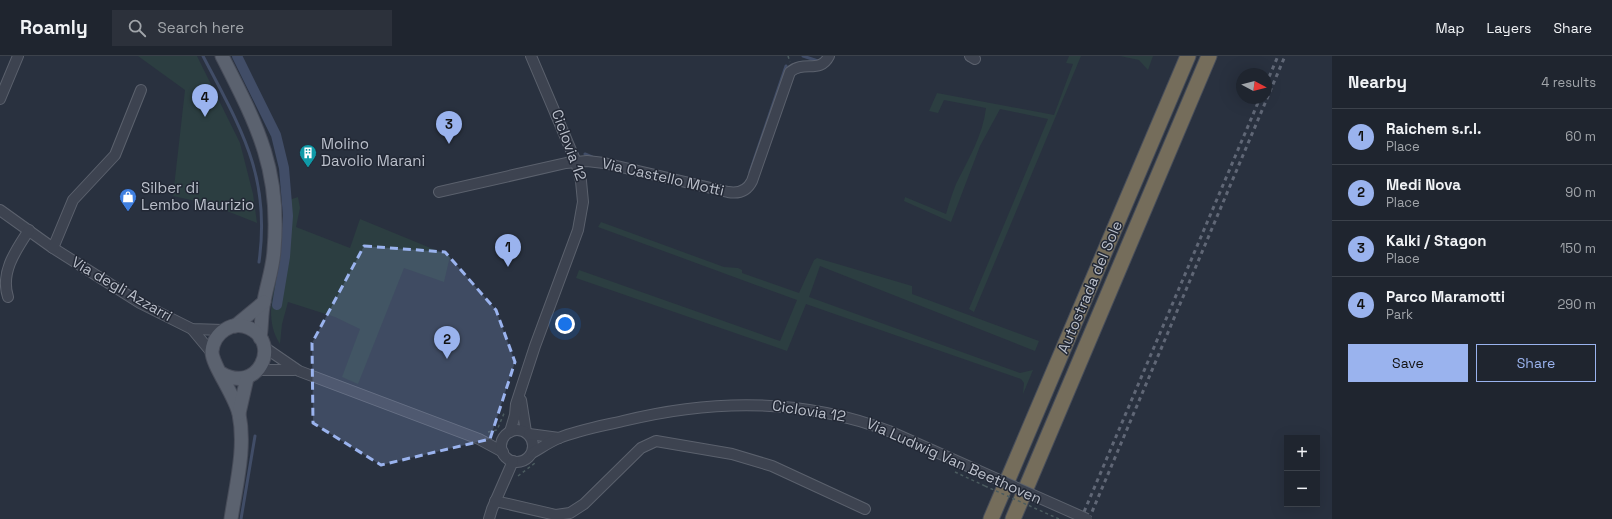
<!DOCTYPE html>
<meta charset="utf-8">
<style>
body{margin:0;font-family:"Space Grotesk",sans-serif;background:#2c313b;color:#f1f3f6}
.controls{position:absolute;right:12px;bottom:12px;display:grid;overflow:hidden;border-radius:0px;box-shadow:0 4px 16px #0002}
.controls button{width:36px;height:36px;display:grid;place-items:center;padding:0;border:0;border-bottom:1px solid #3c424b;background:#1f252f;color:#f1f3f6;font:20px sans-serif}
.compass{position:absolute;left:1236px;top:12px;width:36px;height:36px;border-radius:50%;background:#1f252f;box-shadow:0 4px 16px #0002;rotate:97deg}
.you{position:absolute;left:565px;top:268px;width:14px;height:14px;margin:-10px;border:3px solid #fff;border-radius:50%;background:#1a73e8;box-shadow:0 0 0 6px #1a73e833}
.badge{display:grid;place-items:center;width:26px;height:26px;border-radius:50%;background:#9ab3ee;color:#111;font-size:13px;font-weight:700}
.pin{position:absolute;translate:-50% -33px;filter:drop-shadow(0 1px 2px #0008)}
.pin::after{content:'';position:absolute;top:21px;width:14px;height:12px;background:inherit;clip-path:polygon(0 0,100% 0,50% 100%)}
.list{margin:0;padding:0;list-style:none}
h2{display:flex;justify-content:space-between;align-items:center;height:52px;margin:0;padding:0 16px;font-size:17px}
h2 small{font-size:13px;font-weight:400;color:#a1a5aa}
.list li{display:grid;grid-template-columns:26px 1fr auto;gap:12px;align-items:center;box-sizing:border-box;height:56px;padding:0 16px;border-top:1px solid #3c424b}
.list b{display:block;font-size:15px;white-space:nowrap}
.list p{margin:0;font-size:13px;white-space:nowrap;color:#a1a5aa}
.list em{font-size:13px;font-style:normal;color:#a1a5aa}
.actions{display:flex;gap:8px;padding:12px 16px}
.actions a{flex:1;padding:9px 0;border:1px solid #9ab3ee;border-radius:0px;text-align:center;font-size:14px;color:#9ab3ee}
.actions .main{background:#9ab3ee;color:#111}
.icon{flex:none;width:22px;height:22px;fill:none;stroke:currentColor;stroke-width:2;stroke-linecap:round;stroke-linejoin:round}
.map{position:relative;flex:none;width:1332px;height:463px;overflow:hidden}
header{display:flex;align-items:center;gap:24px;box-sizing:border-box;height:56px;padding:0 20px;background:#1f252f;border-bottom:1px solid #3c424b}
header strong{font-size:19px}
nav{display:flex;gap:22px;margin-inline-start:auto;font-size:14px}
.search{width:280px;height:36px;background:#2c313b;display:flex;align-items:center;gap:10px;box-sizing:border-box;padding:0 14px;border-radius:0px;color:#a1a5aa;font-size:15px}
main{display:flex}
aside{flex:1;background:#1f252f}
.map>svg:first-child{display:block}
.green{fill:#2c3e41}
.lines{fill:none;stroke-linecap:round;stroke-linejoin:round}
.stream{stroke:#414d67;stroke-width:3}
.canal{stroke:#414d67;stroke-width:10}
.minor-casing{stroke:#5b616d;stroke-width:12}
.major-casing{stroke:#474c59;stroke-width:15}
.highway-casing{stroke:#484e5a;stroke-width:17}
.path{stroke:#4b5b5f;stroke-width:1.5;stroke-dasharray:3 3;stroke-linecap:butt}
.minor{stroke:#3d4350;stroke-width:10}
.major{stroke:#5b626f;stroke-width:13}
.highway{stroke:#756d5b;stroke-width:15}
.rail{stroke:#606776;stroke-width:3;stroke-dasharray:4 4;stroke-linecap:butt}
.minor-bridge-casing{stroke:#5b616d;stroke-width:12;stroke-linecap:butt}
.path-bridge{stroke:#4b5b5f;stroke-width:1.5;stroke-dasharray:3 3;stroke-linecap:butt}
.minor-bridge{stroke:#3d4350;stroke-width:10}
.marked{fill:#9ab3ee;fill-opacity:0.2;stroke:#9ab3ee;stroke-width:3;stroke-dasharray:8 5;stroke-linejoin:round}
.labels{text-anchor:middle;stroke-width:3;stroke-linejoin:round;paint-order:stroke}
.poi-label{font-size:15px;fill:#babfca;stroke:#222835;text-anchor:start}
.street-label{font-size:15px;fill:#babfca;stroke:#222835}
</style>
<header>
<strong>Roamly</strong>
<div class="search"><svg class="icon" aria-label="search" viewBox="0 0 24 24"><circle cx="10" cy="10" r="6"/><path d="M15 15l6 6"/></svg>Search here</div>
<nav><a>Map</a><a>Layers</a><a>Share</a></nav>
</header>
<main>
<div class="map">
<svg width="1332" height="463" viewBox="0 0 1332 463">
<rect width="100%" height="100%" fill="#29313f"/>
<g class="green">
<polygon points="138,0 197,0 240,87 253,138 257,167 209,148 173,140 185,34"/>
<path d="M1069 0H1081L974 256 969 253 1048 63 1000 53 980 90 951 166 904 145 905 141 946 158C949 148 952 138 956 128 968 104 983 79 986 52L944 44 938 57 929 55 937 37 1054 59 1073 8 1066 7Z"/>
<polygon points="1120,0 1153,0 1148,14 1139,4"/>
<path d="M298 141 300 152 296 171 350 192 360 163 450 200 444 226 404 212 358 328 342 321 360 273 335 261 288 246 282 268 280 288C273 277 271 267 271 254L281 176 289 144Z"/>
<polygon points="601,166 724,211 738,212 742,214 742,217 799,237 814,204 817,202 912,230 912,238 1039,285 1035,295 820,210 809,241 1020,317 1033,314 1023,338 1024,327 1021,323 806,248 787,295 576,222 579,214 780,285 797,244 598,171"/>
</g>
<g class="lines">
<g class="stream">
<path d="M203 0C241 73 271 120 259 206"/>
<polyline points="803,0 818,5"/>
<polyline points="585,98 592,101"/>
<polyline points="750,116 786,10"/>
<polyline points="241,463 255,380"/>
</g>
<polyline class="canal" points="237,0 276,79 284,112 288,160 285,201 277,249"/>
<defs>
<g id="minor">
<polyline points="970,0 975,3"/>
<polyline points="0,43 18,0"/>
<path d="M439 136 566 107 587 105 604 107 728 136C739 138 747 135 752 125L790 16C804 4 820 18 829 0"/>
<polyline points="0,154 53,192 140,247 192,273 223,274"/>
<polyline points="53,192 73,144 115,99 141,34"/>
<path d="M8 241C0 216 16 194 29 174"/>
<polyline points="192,273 212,297"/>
<polyline points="264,291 299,315 479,383 503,396"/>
<polyline points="258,314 294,314"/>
<polyline points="521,344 526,376"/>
<circle cx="517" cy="390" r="16"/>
<polyline points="510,376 515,359 516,348 535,290 578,174 583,146 581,125 576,106 531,0"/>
<polyline points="529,378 559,382"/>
<path d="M532 397C541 392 549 386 559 382 579 374 602 370 623 365 712 343 803 342 889 375"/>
<polyline points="495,445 556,459 570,457 584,448 641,392 656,385 732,398 772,410 865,453"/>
<polyline points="489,463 492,453 513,405"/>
</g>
<g id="major">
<path d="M222 0C257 69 281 114 274 194 273 212 267 228 264 245 261 257 262 270 260 282"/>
<polyline points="235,270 264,246"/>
<path d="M221 317C258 339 282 287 249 272 232 264 214 277 212 295 211 308 235 339 239 358 246 392 236 429 231 463"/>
<polyline points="239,357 247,322"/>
</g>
<g id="highway">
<polyline points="991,463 1188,0"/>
<polyline points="1013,463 1209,0"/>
</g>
</defs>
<use href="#minor" class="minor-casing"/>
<use href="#major" class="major-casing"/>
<use href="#highway" class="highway-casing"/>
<g class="path">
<polyline points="788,0 790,6"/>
<polyline points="488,376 497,374 505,355"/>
<polyline points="955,416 985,430"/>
<polyline points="518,420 535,407"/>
</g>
<use href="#minor" class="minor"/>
<use href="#major" class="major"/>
<use href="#highway" class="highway"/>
<g class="rail">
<polyline points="1266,28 1278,0"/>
<polyline points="1081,463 1260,42"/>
<polyline points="1089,463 1285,0"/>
</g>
<defs>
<polyline id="minor-bridge" points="889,375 1087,463"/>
</defs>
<use href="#minor-bridge" class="minor-bridge-casing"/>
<polyline class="path-bridge" points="985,430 1059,463"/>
<use href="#minor-bridge" class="minor-bridge"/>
</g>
<path class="marked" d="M364 190 445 196 496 254 515 306 490 383 381 409 313 367 312 287Z"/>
<defs>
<symbol id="building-pin" viewBox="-11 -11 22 30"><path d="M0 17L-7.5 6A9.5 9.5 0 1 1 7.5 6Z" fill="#0f9aa8" stroke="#222835"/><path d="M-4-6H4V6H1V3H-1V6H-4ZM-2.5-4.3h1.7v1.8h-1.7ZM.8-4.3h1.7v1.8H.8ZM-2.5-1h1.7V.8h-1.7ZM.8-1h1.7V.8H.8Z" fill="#fff"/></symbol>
<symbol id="shop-pin" viewBox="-11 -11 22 30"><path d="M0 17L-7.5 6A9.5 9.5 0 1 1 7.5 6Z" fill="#3f7fe0" stroke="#222835"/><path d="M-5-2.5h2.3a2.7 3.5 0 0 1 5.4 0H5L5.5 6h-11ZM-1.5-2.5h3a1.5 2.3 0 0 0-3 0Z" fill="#fff"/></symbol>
</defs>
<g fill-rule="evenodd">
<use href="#building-pin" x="298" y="87" width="20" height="27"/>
<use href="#shop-pin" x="118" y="131" width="20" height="27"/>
</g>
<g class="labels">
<g class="poi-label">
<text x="321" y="93">Molino<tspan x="321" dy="17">Davolio Marani</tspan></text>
<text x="141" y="137">Silber di<tspan x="141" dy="17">Lembo Maurizio</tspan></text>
</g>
<g class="street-label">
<text transform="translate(569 89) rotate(70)" y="5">Ciclovia 12</text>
<text transform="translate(663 121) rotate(13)" y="5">Via Castello Motti</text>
<text transform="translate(1090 231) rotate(-67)" y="5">Autostrada del Sole</text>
<text transform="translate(122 233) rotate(30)" y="5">Via degli Azzarri</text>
<text transform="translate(809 355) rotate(9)" y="5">Ciclovia 12</text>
<text transform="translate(954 405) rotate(24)" y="5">Via Ludwig Van Beethoven</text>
</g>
</g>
</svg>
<div class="controls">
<button>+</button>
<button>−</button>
</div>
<svg class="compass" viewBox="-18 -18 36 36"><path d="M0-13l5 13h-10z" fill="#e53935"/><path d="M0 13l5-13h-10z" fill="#a1a5aa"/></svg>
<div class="you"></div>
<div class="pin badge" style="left:508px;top:211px">1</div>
<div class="pin badge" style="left:447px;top:303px">2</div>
<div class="pin badge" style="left:449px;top:88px">3</div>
<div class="pin badge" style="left:205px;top:61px">4</div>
</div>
<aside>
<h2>Nearby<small>4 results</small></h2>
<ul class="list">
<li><span class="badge">1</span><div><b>Raichem s.r.l.</b><p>Place</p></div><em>60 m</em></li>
<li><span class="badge">2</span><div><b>Medi Nova</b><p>Place</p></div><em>90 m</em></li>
<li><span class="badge">3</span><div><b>Kalki / Stagon</b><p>Place</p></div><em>150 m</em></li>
<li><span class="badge">4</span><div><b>Parco Maramotti</b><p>Park</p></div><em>290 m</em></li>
</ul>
<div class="actions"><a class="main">Save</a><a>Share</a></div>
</aside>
</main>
